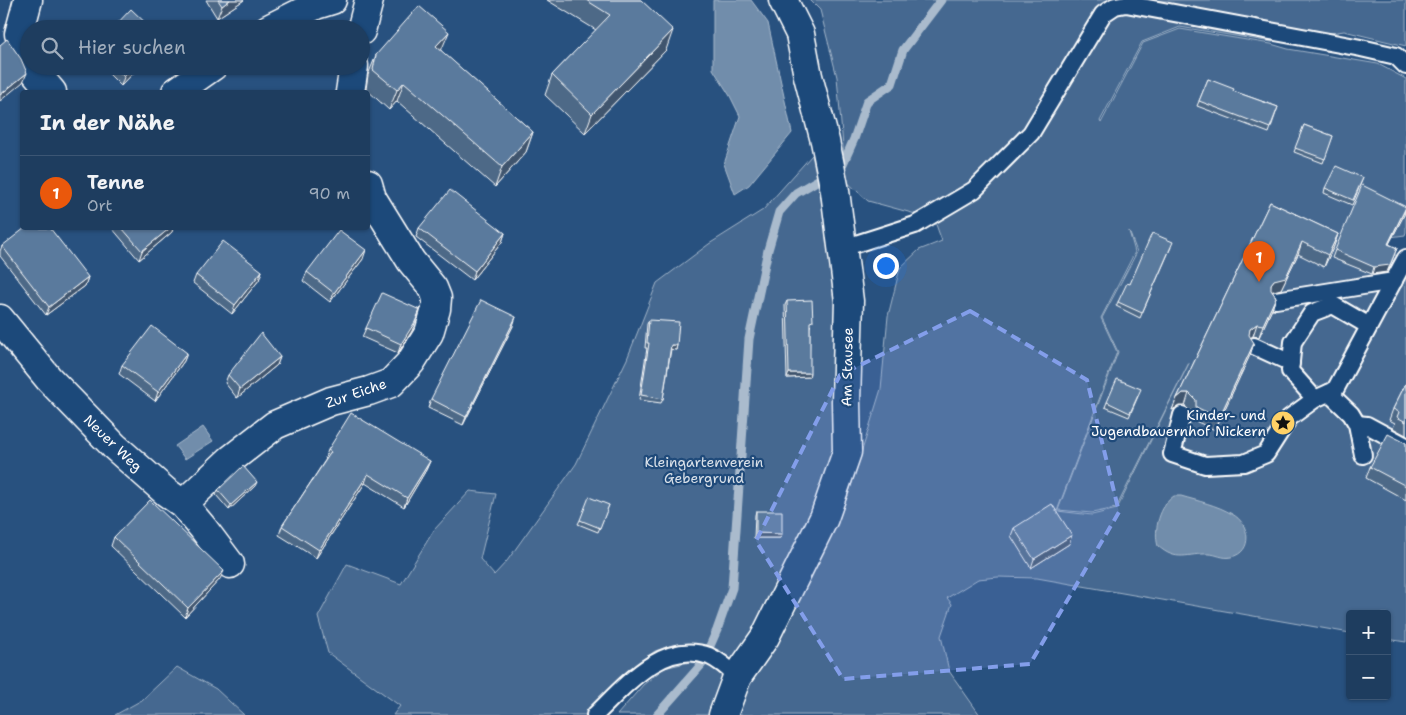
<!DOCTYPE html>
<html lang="de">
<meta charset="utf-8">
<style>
body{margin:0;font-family:"Shantell Sans",sans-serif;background:#264465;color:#f1f3f6}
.controls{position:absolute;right:15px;bottom:15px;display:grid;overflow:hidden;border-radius:5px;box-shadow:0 1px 4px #0004}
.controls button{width:45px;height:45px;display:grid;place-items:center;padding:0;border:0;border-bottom:1px solid #3c5674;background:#1e3d5f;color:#f1f3f6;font:25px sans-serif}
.you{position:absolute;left:885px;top:265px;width:18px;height:18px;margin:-12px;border:4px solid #fff;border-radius:50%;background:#1a73e8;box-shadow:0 0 0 8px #1a73e833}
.badge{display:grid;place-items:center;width:32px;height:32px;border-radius:50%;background:#ea580c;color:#fff;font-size:16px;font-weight:700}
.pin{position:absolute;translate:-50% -41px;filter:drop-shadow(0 1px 2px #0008)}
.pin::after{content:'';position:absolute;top:26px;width:18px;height:15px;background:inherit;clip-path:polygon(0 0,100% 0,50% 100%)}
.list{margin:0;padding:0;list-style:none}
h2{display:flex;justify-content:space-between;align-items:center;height:65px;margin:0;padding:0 20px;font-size:21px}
h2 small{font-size:16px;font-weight:400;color:#a1aebd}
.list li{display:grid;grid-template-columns:32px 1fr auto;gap:15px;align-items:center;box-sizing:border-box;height:75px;padding:0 20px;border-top:1px solid #3c5674}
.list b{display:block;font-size:19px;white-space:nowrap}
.list p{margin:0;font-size:16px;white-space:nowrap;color:#a1aebd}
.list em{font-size:16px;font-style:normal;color:#a1aebd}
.icon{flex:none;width:28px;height:28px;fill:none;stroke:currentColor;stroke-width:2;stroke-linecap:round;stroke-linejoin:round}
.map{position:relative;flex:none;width:1406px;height:715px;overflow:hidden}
.search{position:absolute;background:#1e3d5f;box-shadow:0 1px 4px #0004;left:20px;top:20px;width:350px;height:55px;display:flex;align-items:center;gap:12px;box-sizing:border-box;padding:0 18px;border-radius:28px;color:#a1aebd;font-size:19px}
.panel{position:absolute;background:#1e3d5f;box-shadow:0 1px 4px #0004;left:20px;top:90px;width:350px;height:140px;border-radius:5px}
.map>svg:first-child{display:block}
.green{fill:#446890;stroke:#a2b4c8;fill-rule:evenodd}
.water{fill:#718dab;stroke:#aabbcd}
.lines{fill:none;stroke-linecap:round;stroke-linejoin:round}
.stream{stroke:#aabbcd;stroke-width:9}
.lane-casing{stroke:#fff;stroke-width:20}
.street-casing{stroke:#fff;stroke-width:31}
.lane{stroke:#1f4a7a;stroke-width:16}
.street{stroke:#1f4a7a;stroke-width:28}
.wall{fill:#4d6987;stroke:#fff}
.shaded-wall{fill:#3f556e;stroke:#fff}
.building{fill:#5a7a9d;stroke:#fff}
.marked{fill:#839eea;fill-opacity:0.2;stroke:#839eea;stroke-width:4;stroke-dasharray:10 6;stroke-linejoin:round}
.labels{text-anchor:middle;stroke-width:4.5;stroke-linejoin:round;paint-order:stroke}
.street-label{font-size:14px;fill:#fff;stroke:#1f4a7a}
.poi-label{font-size:14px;fill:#fff;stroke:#1f4a7a;text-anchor:end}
.park-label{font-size:14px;fill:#dae1e9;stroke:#1f4a7a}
</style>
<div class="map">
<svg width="1406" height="715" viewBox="0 0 1406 715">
<rect width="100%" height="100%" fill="#28517f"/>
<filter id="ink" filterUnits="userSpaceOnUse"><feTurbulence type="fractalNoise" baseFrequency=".02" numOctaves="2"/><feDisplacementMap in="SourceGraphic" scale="10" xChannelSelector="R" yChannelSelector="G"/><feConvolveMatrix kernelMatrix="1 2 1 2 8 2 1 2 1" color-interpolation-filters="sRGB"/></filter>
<g filter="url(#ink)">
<g class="green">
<path d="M810 0H1406V46L1344 31 1272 42 1180 27 1142 42 1100 121 1101 123 1143 43 1180 29 1271 44 1288 49 1378 64 1406 79V232L1405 235 1390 237 1351 234 1400 257 1406 269V642L1387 639V614H1350V633L1037 578 998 577 978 579 947 598 952 604 941 636 949 671 980 715H732L743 684 769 650 848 496 881 389 888 316 900 268 919 250 942 241 934 219 868 201 846 181 837 77 820 10ZM1129 231 1137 252 1102 318 1118 352 1058 510 1092 513 1116 508 1190 361 1117 509 1092 515 1057 511 1117 352 1101 318 1135 252Z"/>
<polygon points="812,155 828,232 839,343 836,454 815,514 713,715 617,715 643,685 664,668 690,662 675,644 655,651 626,672 587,715 393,715 400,706 328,653 318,617 347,564 401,584 434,530 470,491 496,494 480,559 494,575 507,561 576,464 627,359 657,283 709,244 763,210"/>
<polygon points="177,667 216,689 244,715 115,715 142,700"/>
</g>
<g class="water">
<polygon points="713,0 751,0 768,23 792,133 749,185 735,194 724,164 740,116 730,96 713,69"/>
<polygon points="203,427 213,441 185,459 175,446"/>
<path d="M1174 496H1181C1198 501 1217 505 1232 514 1250 523 1254 552 1231 557 1223 559 1216 554 1209 554 1187 553 1177 563 1158 546 1153 530 1160 505 1174 496Z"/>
</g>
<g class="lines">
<polyline class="stream" points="657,715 702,664 717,630 732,588 749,339 768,250 779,212 796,193 842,166 854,139 867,101 892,84 903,50 941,0"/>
<defs>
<g id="lane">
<polyline points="843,248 915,225 974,190 1031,133 1103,14 1115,6 1126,4 1361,48 1396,56 1406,66"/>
<polyline points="1276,300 1394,281"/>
<polyline points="1369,326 1333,305 1312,313 1293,342 1290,371 1315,399 1335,390 1401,267 1406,258"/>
<polyline points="1254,346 1291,363"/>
<polyline points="1329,393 1351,414 1357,424 1363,455"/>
<polyline points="1182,415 1172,454 1205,465 1244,463 1266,454 1289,418 1315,399"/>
<polyline points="1357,424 1367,425 1406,446"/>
<path d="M595 715C624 687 663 639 709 656 720 661 729 669 737 677"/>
</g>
<g id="street">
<polyline points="28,0 19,34 29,57"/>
<polyline points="268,29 316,5 332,0"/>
<polyline points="361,31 369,0"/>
<polyline points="33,66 36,73 52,92"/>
<polyline points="176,92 213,66"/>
<polyline points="350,92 354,66"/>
<polyline points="0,319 49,379 114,446 166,492 183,504 203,528 230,564"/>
<polyline points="183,504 230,460 275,425 331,401 369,391 391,383 411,362 429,333 436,309 437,298 433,288 411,261 372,198 368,184"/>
<polyline points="723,715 737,677 765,637 824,518 847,452 846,401 849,301 835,191 825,141 808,76 800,34 783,0"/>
</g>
</defs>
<use href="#lane" class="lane-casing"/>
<use href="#street" class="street-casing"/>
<use href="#lane" class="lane"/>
<use href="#street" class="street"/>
</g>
<g class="wall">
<polygon points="206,0 244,0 217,18"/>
<polygon points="547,0 641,0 666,50 585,133 545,95 552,75 596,30"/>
<polygon points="441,51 533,132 526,152 495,187 397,101 389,110 366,89 368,75 376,55"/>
<polygon points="101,66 140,66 121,86"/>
<polygon points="1208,79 1233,91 1278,107 1269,133 1197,106"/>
<polygon points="1304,125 1333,136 1323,163 1294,152"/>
<polygon points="1363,178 1352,205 1324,193 1325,188"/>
<polygon points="1270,202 1338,234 1334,246 1324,267 1298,254 1281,289 1272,292 1276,297 1272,309 1259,337 1253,336 1250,338 1254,343 1250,355 1215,430 1191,419 1191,412 1185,406 1179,406 1172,410 1177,398"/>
<polygon points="1406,209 1404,215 1389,244 1397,248 1387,272 1372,274 1332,258 1335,250"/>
<polygon points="112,228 173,228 172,232 139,260"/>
<polygon points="419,228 505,233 502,242 472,280 416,237"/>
<polygon points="2,246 88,277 85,286 46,315 0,256 0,251"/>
<polygon points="1171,247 1140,318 1116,306 1118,302 1130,284"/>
<polygon points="363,259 330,302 303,281 307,272"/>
<polygon points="262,271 259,280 232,314 193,283 196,275"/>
<polygon points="787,301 811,326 810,326 809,377 787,378 785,305"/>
<polygon points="649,320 677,345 676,350 671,349 663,399 661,403 639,400 647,348 645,348 647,324"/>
<polygon points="513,326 463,425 428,408 431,399"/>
<polygon points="366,328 412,331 398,353 362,337"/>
<polygon points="187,353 184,361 155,401 119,374 122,365"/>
<polygon points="280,357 277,365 237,398 225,383 228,375"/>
<polygon points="1406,383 1406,435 1393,428 1395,423 1389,420 1393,409"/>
<polygon points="1139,394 1129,417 1105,407 1107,402"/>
<polygon points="1406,443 1406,500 1366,478 1370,467"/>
<polygon points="328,450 430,461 426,470 404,507 365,483 316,558 279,535 282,526 326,459 325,458"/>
<polygon points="255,486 229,510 216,495 218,490"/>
<polygon points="609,505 598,532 578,524 580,520"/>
<polygon points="756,511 782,534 780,538 754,538 755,515"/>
<polygon points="1014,528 1069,544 1031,568 1011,536"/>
<polygon points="114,537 220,579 185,617 111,546"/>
</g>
<g class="shaded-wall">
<polygon points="230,0 244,0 217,18 222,6"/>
<polygon points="673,30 666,50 585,133 592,114"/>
<polygon points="449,32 441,51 436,46"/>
<polygon points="135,66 140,66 121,86 124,77"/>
<polygon points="27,73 23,82 0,101 0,95"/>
<polygon points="404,82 397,101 389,110 397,90"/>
<polygon points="533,132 526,152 495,187 502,167"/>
<polygon points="1406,208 1404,215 1385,251 1388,244"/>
<polygon points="170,228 173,228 172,232 139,260 142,251"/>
<polygon points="505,233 502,242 472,280 475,271"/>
<polygon points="1338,234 1334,246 1324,267 1328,255"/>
<polygon points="1302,242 1298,254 1281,289 1270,292 1271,284"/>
<polygon points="1397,248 1387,272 1372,274 1374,267"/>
<polygon points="366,250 363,259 330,302 334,293"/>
<polygon points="262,271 259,280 232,314 235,305"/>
<polygon points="88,277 85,286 46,315 49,307"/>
<polygon points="1276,297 1272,309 1259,337 1263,325"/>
<polygon points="420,310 412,331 398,353 401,344"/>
<polygon points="516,317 513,326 463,425 466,417"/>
<polygon points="1257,324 1253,336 1245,341 1250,329"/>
<polygon points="1254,343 1250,355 1215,430 1219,418"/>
<polygon points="671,345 677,345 676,350 670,349"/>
<polygon points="187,353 184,361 155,401 158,392"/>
<polygon points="280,357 277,365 237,398 240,389"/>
<polygon points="789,373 810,373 809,377 787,378"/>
<polygon points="1183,393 1189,393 1185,406 1179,406 1172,410 1177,398"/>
<polygon points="430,461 426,470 404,507 407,498"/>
<polygon points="368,474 365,483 316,558 319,550"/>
<polygon points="257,482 255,486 229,510 231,505"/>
<polygon points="756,533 782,534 780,538 754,538"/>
<polygon points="1072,535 1069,544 1031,568 1034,559"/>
<polygon points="224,571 220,579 185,617 188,608"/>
</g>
<g class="building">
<polygon points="218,0 230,0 222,6"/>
<polygon points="586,0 641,0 673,30 592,114 552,75 610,15"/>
<polygon points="419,6 449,32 436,46 533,132 502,167 404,82 397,90 373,70 376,55"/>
<polygon points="131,9 152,29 112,29"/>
<polygon points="7,39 21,59 27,73 0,95 0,45"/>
<polygon points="113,66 135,66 124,77"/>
<polygon points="1208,79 1234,89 1233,91 1278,107 1270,128 1199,101"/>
<polygon points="1304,125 1333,136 1325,159 1295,148"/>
<polygon points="1336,166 1363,178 1353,200 1325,188"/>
<polygon points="1362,185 1406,207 1388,244 1397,248 1390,265 1374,267 1335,250"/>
<polygon points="450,190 505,233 475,271 419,228"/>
<polygon points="1270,202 1338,234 1328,255 1302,242 1286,277 1274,280 1271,284 1271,290 1276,297 1263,325 1257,324 1250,329 1249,335 1254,343 1219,418 1196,407 1196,400 1189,393 1183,393 1177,398"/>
<polygon points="25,228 50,228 88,277 49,307 2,246"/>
<polygon points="122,228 170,228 142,251"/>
<polygon points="339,230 366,250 334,293 307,272"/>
<polygon points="1152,233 1173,242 1142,313 1118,302 1127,283 1130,284"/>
<polygon points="223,241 262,271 235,305 196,275"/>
<polygon points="382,293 420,310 415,322 401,344 366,328"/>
<polygon points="481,300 516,317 466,417 431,399"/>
<polygon points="812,300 813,321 810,322 810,373 789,373 787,301"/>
<polygon points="649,320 679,322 677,345 671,345 663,399 641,395 649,343 647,343"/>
<polygon points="152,326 187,353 158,392 122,365"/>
<polygon points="261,333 280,357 240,389 228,375"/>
<polygon points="1117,379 1141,389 1130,413 1107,402"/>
<polygon points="1406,383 1406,422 1397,417 1399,412 1393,409"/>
<polygon points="351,413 430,461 407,498 368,474 319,550 282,526 331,452 328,450"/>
<polygon points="1388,434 1406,443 1406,486 1370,467"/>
<polygon points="243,466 257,482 231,505 218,490"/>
<polygon points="589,497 609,505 600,528 580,520"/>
<polygon points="150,500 224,571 188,608 114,537"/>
<polygon points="1052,504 1072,535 1034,559 1014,528"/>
<polygon points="756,511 782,511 782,534 756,533"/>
</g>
</g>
<path class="marked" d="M970 311 1087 380 1119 512 1030 664 843 679 756 541 840 375Z"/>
<defs>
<symbol id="sight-disc" viewBox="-11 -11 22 22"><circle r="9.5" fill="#ffd166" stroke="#1f4a7a"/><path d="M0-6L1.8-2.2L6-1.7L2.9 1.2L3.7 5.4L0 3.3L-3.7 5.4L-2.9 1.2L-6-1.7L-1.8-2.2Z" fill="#111"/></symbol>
</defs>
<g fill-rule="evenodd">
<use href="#sight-disc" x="1269" y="409" width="28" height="28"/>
</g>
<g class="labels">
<g class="street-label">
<text transform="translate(847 367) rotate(-89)" y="5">Am Stausee</text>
<text transform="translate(356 393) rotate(-19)" y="5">Zur Eiche</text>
<text transform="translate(113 443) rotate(44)" y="5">Neuer Weg</text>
</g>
<g class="poi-label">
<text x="1266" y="420">Kinder- und<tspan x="1266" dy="16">Jugendbauernhof Nickern</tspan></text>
</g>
<g class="park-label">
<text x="704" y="467">Kleingartenverein<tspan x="704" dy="16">Gebergrund</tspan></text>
</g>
</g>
</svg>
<div class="controls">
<button>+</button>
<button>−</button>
</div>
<div class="you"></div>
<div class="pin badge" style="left:1259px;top:282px">1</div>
<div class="search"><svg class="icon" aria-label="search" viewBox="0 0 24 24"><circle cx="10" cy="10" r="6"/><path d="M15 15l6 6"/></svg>Hier suchen</div>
<section class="panel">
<h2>In der Nähe<small></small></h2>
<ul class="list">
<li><span class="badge">1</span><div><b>Tenne</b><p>Ort</p></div><em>90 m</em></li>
</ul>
</section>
</div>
